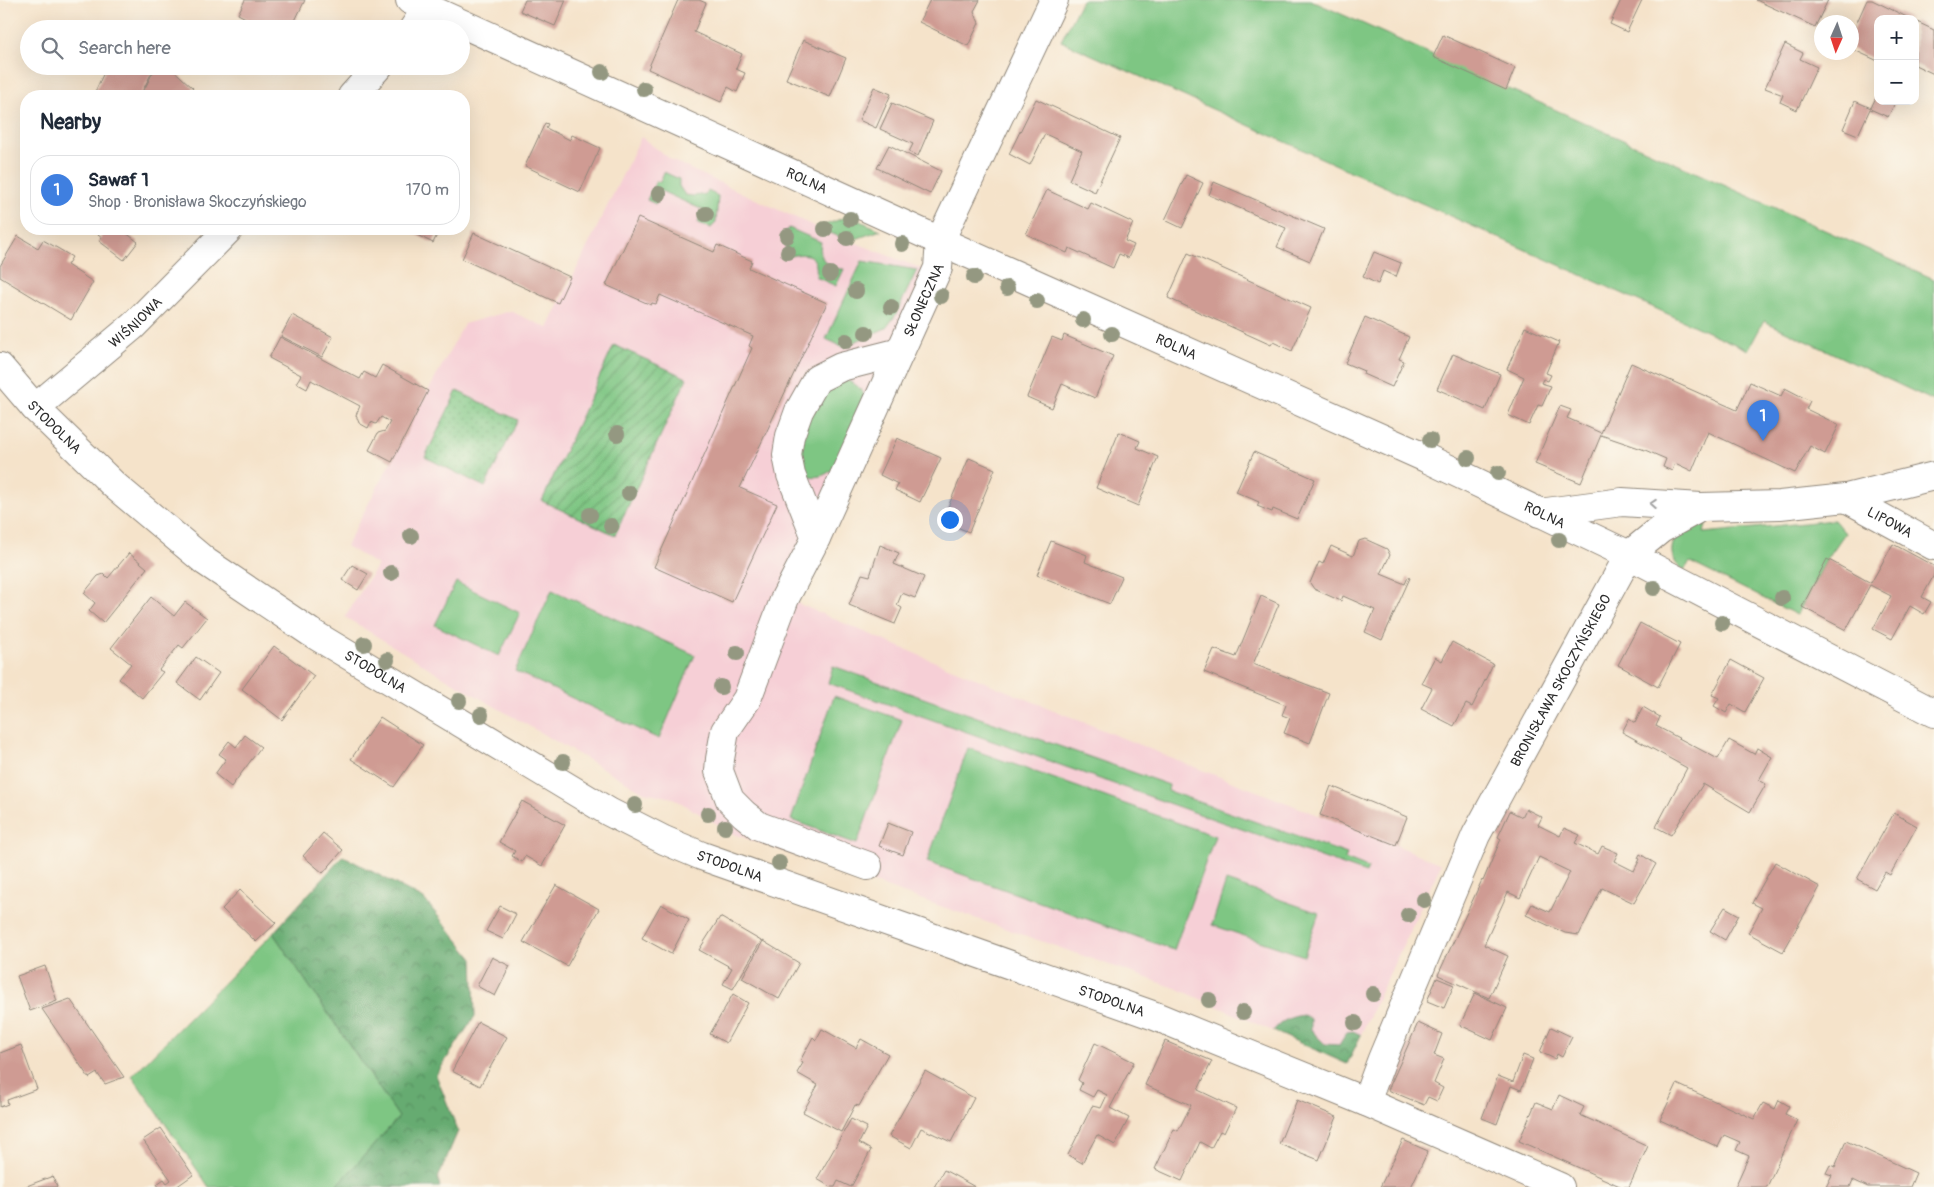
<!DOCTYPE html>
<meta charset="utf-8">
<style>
body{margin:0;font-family:Pangolin,sans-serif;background:#f2f2f3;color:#1f2937}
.controls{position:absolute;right:15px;top:15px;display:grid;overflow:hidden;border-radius:10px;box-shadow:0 5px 20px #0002}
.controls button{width:45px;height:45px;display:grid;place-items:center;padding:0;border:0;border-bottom:1px solid #e0e1e3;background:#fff;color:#1f2937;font:25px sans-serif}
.compass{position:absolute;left:1814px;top:15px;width:45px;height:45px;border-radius:50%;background:#fff;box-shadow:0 5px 20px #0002;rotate:183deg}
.you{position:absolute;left:949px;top:519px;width:18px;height:18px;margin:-12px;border:4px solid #fff;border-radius:50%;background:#1a73e8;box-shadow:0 0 0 8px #1a73e833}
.badge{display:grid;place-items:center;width:32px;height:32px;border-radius:50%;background:#111827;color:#fff;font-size:16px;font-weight:700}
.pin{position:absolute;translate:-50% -41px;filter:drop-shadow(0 1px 2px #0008)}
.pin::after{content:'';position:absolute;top:26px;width:18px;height:15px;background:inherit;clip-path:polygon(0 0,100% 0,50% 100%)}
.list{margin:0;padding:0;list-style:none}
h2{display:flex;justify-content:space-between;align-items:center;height:65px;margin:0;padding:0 20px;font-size:21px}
h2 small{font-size:16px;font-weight:400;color:#747a83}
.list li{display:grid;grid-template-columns:32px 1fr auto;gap:15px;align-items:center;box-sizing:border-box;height:70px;margin:0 10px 10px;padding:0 10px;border:1px solid #e0e1e3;border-radius:20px}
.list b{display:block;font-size:19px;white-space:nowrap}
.list p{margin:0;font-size:16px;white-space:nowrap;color:#747a83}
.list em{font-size:16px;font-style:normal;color:#747a83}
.icon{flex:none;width:28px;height:28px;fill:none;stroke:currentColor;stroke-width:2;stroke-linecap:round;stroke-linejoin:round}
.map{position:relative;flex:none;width:1934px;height:1187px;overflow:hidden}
.search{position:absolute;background:#fff;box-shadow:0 5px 20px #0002;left:20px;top:20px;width:450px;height:55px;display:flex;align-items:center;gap:12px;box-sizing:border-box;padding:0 18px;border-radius:28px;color:#747a83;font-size:19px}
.panel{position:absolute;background:#fff;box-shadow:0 5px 20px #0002;left:20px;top:90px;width:450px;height:145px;border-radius:20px}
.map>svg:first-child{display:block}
.built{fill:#f6cfd6}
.grass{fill:#7ec683;stroke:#547857}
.forest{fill:url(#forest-crowns);stroke:#486b4e}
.park{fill:url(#park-dots);stroke:#547857}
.garden{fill:url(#garden-furrows);stroke:#547857}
.building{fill:#cf9b93}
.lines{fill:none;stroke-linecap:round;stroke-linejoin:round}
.minor-casing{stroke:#90877a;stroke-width:30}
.minor{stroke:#fff;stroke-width:28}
.tree{fill:#949881}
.oneway{stroke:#a0a0a0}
.labels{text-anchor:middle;stroke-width:4;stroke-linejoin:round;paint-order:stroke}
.street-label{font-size:14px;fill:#2b2b2b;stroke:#fbf7ec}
</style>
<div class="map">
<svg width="1934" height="1187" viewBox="0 0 1934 1187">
<defs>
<pattern id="forest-crowns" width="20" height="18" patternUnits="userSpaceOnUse" patternTransform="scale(1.25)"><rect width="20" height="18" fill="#66ab71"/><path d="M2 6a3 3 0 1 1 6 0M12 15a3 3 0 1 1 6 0" fill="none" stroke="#548b5d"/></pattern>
<pattern id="park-dots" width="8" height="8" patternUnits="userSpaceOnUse" patternTransform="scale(1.25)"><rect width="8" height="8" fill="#7ec683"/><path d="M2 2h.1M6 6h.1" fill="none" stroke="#67a16b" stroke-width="1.8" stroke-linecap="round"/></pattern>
<pattern id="garden-furrows" width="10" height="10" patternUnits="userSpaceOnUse" patternTransform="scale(1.25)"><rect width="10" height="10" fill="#7ec683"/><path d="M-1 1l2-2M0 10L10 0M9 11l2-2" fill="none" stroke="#67a16b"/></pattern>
</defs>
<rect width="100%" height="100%" fill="#fbf7ec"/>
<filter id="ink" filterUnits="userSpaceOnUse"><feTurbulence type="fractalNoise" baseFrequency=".02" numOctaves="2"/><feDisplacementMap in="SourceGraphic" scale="10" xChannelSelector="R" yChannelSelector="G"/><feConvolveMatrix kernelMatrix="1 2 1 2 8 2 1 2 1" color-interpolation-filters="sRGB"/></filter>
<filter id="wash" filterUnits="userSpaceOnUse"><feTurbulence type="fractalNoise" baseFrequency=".0096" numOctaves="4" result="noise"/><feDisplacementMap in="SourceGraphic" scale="20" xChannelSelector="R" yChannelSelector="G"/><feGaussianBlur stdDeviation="1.12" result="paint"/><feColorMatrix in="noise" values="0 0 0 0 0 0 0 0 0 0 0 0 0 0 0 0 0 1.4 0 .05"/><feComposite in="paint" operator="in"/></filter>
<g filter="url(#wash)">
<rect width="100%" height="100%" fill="#f5e3ca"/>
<polygon class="built" points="641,137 673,161 818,228 925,270 778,595 921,656 1189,765 1396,845 1441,864 1347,1064 1178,989 734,834 673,798 644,792 452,682 345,617 377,565 346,546 464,324 510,311 548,328"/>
<g class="grass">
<polygon points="1082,0 1310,0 1934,279 1934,401 1764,321 1748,350 1061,41"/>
<polygon points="664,172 679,179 679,186 685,195 694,196 706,194 708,191 718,196 716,223 711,228 698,223 703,210 661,191 656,204 647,200 656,181 660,182"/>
<polygon points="848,216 881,230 850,241 818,228"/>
<path d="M789 228 821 242C818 258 827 270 844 269L836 286 816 277C819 252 805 252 786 257L785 232Z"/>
<polygon points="862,261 917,270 895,316 886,328 843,347 826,339"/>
<path d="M840 378C852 382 865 387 865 402L832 470C822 478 811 479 801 472L799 432 817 392Z"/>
<path d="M1834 520 1845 533 1827 559 1797 615 1690 562 1684 570C1668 561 1668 542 1683 531 1690 527 1699 526 1706 525L1704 533Z"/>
<polygon points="456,582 520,613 499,656 435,625"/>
<polygon points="552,590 695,655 659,739 515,671"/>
<polygon points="833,666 1169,785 1168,791 1347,854 1345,859 1368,868 1366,873 828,683"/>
<polygon points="834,696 902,720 857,844 791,820"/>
<polygon points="968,748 1215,836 1174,950 927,862"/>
<polygon points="1226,881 1319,913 1304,956 1212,925"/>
<polygon points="273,933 399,1117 336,1187 209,1187 132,1076"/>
</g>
<g class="forest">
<polygon points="343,856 424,899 473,959 475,1016 436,1075 458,1131 438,1178 440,1187 336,1187 399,1117 273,933"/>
<path d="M1303 1015 1311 1019V1030L1325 1044 1339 1045 1347 1032 1353 1031 1361 1035 1347 1064 1273 1031C1282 1020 1290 1017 1303 1015Z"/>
</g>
<polygon class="park" points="457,391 518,420 485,487 425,457"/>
<polygon class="garden" points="614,345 687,378 615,535 542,501"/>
<g id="blocks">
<g class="building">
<polygon points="245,0 305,0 291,29 267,29 260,25 259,29 250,29 253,22 238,14"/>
<polygon points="525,0 566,0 555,26 520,11"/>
<polygon points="678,0 699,0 706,3 694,32 742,54 736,69 745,73 737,92 728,87 721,102 648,69"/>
<polygon points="930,0 980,0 974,11 979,23 968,46 919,22"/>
<polygon points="1621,0 1642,0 1627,32 1610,24"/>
<polygon points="1756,0 1828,0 1815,27"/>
<polygon points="1867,0 1872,0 1911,19 1878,19 1878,61 1852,49 1852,33"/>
<polygon points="1915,21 1934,30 1934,74 1915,65"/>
<polygon points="1443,35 1515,68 1506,90 1433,57"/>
<polygon points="803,40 846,58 830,97 786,79"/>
<polygon points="1785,44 1803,53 1800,59 1817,67 1797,110 1780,102 1783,95 1765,88"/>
<polygon points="107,66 145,66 153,70 140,96 93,96"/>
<polygon points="156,66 169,66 193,88 187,96 141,96"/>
<polygon points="874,87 891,94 876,128 859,120"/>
<polygon points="1878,93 1878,101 1895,103 1888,117 1870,109 1858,135 1843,129 1855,101 1871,108"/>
<polygon points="1036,99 1120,138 1095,192 1069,180 1082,151 1045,134 1030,165 1009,154"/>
<polygon points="892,103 933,121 918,156 909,152 913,144 880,129"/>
<polygon points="545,123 548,124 546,128 570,140 572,135 600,148 580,192 525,166"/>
<polygon points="889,145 941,171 930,194 877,168"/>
<polygon points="1186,175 1203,183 1182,228 1165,220"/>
<polygon points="1214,182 1324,229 1310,261 1277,247 1286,228 1209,195"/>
<polygon points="1047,190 1088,209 1091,203 1133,223 1125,241 1134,245 1128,258 1119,254 1113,268 1069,248 1067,253 1026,234"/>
<polygon points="638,218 714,252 717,245 752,261 749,268 827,303 740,488 777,504 732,602 654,567 752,348 749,346 753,336 660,295 656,304 652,303 651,305 606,285"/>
<polygon points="91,229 121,229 138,242 124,260 99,241 102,237"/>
<polygon points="405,229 440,229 433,243"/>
<polygon points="474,233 570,277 558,303 462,259"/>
<polygon points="18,236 38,248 43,240 59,249 72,257 67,265 93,282 71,320 0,277 0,266"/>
<polygon points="1374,252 1401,263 1396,277 1383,271 1378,284 1363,277"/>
<polygon points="1188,253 1311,308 1292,351 1273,342 1271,345 1168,298"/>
<polygon points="292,315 333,337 322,357 281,336"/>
<polygon points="1365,317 1409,337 1399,359 1404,361 1392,387 1363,374 1364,371 1345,363"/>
<polygon points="1525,327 1559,342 1546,373 1551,375 1548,381 1543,379 1541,383 1551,386 1542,406 1538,405 1529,425 1508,415 1524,377 1507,369"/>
<polygon points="1064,335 1113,356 1095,398 1062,384 1052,408 1027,397 1052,337 1062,341"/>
<polygon points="280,337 360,379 364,372 375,378 382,365 428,391 392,462 369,450 378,433 385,431 390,422 381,417 376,424 371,422 368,428 359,423 356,415 360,406 311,380 307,389 296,383 301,375 269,358"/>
<polygon points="1453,354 1500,374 1485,410 1437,389"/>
<polygon points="1631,363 1737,410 1750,382 1781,396 1785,388 1810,401 1806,409 1839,425 1825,454 1810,446 1795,473 1708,432 1692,471 1675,463 1672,471 1663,467 1666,459 1645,450 1601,435 1581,483 1535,464 1560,406 1571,410 1567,418 1601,433"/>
<polygon points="1119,432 1140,441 1137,448 1158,457 1138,506 1096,488"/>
<polygon points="897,438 941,458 920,502 895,490 898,484 880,475"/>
<polygon points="1254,452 1315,479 1297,519 1273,509 1272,512 1257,506 1259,502 1236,492"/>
<polygon points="969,458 995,469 969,532 942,521"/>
<polygon points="1365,539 1387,549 1390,555 1381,574 1405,584 1408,577 1410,578 1382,640 1365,632 1375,610 1343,596 1341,601 1314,589 1310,583 1319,562 1323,564 1331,546 1353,556 1359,541"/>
<polygon points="1051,541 1087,555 1085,562 1122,577 1110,604 1037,575"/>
<polygon points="1893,544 1934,566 1934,575 1922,597 1931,602 1924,614 1910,606 1892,639 1873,629 1891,596 1870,585 1846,630 1802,607 1827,559 1871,583"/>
<polygon points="880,545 899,553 894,564 924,577 915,598 902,593 897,605 902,608 895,624 849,605 862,574 870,576"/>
<polygon points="129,553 147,568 103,623 89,611 95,603 84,593 98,576 104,574 108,578"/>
<polygon points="352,565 368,574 358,590 342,580"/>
<polygon points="1261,596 1279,604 1253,664 1329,693 1310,743 1284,733 1290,718 1282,715 1286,705 1204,672 1214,649 1236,657"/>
<polygon points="151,597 174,616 185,602 207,618 183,648 179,645 159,670 163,672 142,698 119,679 131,664 111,648"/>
<polygon points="1640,623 1680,644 1658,687 1618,665"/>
<polygon points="1452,642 1493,664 1472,707 1466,704 1454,726 1421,709 1432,688 1421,683 1435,657 1442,661"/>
<polygon points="274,646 314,676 282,720 242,689"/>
<polygon points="196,657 219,673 200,700 177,683"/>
<polygon points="1731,660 1764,678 1745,712 1731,704 1726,713 1714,706 1719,698 1712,695"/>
<polygon points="1643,707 1660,717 1656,726 1718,759 1729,740 1754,754 1757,748 1772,757 1759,780 1766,784 1750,812 1703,784 1671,835 1656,827 1687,768 1622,732 1629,719 1635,723"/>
<polygon points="380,717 423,745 394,787 351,759"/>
<polygon points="245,735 261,747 231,787 215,774 226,759 219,754 229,741 236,747"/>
<polygon points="1331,786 1407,817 1396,845 1320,815"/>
<polygon points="522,801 565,825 542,866 525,856 522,862 512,856 515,851 499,842"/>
<polygon points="1526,809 1542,817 1538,825 1560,836 1564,828 1580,835 1575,843 1598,854 1602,846 1618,853 1614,861 1634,871 1640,859 1638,858 1640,854 1656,864 1634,903 1602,888 1579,935 1565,933 1526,915 1532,904 1550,912 1570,872 1539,857 1520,898 1508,892 1484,945 1508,956 1489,998 1438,975 1482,880 1483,881 1501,839 1498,837 1510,811 1522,817"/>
<polygon points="1894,813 1917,826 1890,875 1885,872 1875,889 1857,879"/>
<polygon points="888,823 911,832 903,855 879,846"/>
<polygon points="323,833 343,850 323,873 303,856"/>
<polygon points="1775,862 1820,887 1783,952 1748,933 1762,908 1752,903"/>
<polygon points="556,885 599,909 567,966 523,942"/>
<polygon points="240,890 276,923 256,942 222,909"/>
<polygon points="661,904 689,920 671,954 642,938"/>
<polygon points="500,906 516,914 503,939 486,931"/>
<polygon points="1725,907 1739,915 1725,940 1710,931"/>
<polygon points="720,917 761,941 733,989 723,984 732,968 699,950"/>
<polygon points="763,941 799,963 779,999 742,978"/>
<polygon points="492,957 510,966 495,996 477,986"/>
<polygon points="45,966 57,1001 30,1011 17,976"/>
<polygon points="1437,978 1454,985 1444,1008 1427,1001"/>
<polygon points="1475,993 1507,1008 1492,1040 1460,1025"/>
<polygon points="733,994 748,1003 726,1043 710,1034"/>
<polygon points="70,999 124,1077 105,1084 97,1073 89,1078 42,1009"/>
<polygon points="478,1022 507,1037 480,1086 452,1071"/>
<polygon points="1418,1023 1442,1034 1434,1055 1444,1059 1434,1083 1443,1088 1437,1101 1428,1097 1424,1105 1388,1090"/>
<polygon points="1551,1027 1572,1037 1562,1057 1557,1054 1555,1059 1540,1052"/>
<polygon points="822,1029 856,1048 861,1039 888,1054 859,1106 855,1105 841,1132 803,1112 818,1085 797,1073 803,1063 800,1061 813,1037 816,1040"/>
<polygon points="1165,1041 1212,1061 1198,1090 1236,1108 1224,1133 1220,1131 1211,1148 1200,1142 1182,1181 1155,1169 1174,1129 1178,1131 1191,1105 1145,1085"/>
<polygon points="1095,1043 1134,1062 1110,1108 1129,1118 1115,1145 1097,1135 1082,1163 1068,1155 1092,1106 1101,1108 1107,1095 1097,1090 1093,1097 1079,1090 1082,1083 1078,1080"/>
<polygon points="21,1045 37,1089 7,1100 8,1104 0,1107 0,1053"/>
<polygon points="1523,1055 1533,1059 1521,1090 1511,1086 1497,1124 1482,1118 1498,1076 1513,1082"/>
<polygon points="925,1071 974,1098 951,1142 921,1128 911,1148 889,1136"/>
<polygon points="1677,1084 1754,1119 1763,1103 1775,1109 1779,1100 1789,1106 1785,1114 1797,1120 1767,1187 1735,1187 1749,1156 1736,1150 1740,1142 1724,1135 1718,1147 1660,1120"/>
<polygon points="1559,1095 1584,1107 1580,1115 1648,1146 1629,1187 1622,1187 1519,1141 1536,1102 1553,1109"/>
<polygon points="1297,1100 1337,1117 1319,1160 1279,1144"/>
<polygon points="851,1119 867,1127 859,1143 871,1150 851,1187 838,1181 835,1187 831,1187 817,1179"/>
<polygon points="161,1128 193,1175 176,1187 159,1187 157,1184 164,1179 167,1183 171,1180 143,1140"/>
<polygon points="1403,1140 1428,1151 1411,1187 1380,1187"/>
<polygon points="1846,1141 1916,1173 1910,1187 1868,1187 1853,1180 1850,1187 1826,1187 1832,1175 1826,1173 1830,1165 1835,1167"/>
<polygon points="944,1170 957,1177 975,1187 934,1187"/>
<polygon points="53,1176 57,1187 24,1187"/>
</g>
</g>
</g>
<g filter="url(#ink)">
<use href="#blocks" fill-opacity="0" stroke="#90877a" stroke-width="1"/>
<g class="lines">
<defs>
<g id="minor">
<path id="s1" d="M410 0 940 241 1426 458 1629 555 1934 713"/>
<polyline points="413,29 427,8"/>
<polyline points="352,96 379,66"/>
<path id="s2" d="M0 367 35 408 114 485 206 562 310 632 609 812 664 840 702 856 1155 1016 1366 1102 1560 1187"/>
<path id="s3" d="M35 408 133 326 229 229"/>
<path id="s4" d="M1846 498 1934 546"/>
<polyline points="1539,513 1622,502 1701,507"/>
<polyline points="816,538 791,475 787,455 790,436 799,411 817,379 841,367 900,352"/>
<path id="s5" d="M868 866 759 826 744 814 730 800 719 771 720 759 725 731 747 699 785 598 816 538 938 268 940 241 1054 0"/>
<path id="s6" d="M1366 1102 1382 1059 1476 835 1629 555 1661 529 1701 507 1780 505 1846 498 1934 476"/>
</g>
</defs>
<use href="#minor" class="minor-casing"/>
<use href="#minor" class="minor"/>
</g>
<g class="tree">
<circle cx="602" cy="72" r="8"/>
<circle cx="644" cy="89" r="8"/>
<circle cx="659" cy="194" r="8"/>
<circle cx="706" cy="214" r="8"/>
<circle cx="850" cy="219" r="8"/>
<circle cx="825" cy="229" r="8"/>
<circle cx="787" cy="236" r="8"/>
<circle cx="847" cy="238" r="8"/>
<circle cx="902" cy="244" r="8"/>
<circle cx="788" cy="252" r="8"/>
<circle cx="830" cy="274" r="8"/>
<circle cx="974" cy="277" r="8"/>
<circle cx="1007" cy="288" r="8"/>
<circle cx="856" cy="291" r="8"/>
<circle cx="941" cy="296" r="8"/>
<circle cx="1037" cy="301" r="8"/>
<circle cx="891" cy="307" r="8"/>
<circle cx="1083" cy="320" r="8"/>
<circle cx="866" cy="333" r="8"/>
<circle cx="1112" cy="334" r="8"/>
<circle cx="846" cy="341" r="8"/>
<circle cx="617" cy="434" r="8"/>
<circle cx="1430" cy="440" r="8"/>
<circle cx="1468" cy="458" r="8"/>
<circle cx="1498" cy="473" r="8"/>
<circle cx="629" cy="493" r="8"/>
<circle cx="590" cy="515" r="8"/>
<circle cx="611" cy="526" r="8"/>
<circle cx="411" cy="536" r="8"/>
<circle cx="1559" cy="540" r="8"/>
<circle cx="391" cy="573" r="8"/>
<circle cx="1654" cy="588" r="8"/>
<circle cx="1782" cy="598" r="8"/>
<circle cx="1722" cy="623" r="8"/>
<circle cx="364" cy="644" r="8"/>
<circle cx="737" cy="653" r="8"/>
<circle cx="387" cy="660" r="8"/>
<circle cx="721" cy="687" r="8"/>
<circle cx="459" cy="701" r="8"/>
<circle cx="481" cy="715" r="8"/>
<circle cx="563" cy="762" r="8"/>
<circle cx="635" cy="805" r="8"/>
<circle cx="708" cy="814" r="8"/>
<circle cx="725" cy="827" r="8"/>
<circle cx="779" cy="863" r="8"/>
<circle cx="1424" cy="900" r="8"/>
<circle cx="1408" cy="915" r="8"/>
<circle cx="1373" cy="994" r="8"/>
<circle cx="1209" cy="1000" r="8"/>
<circle cx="1243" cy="1012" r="8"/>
<circle cx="1355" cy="1023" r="8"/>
</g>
<defs><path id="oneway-chevron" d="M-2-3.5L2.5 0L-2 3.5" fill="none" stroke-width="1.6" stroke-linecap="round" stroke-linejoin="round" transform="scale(1.25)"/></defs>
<use class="oneway" href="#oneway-chevron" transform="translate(1653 504) rotate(-176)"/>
</g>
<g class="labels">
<g class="street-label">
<text dy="5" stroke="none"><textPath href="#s1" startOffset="436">ROLNA</textPath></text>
<text dy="5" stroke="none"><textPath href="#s5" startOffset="702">SŁONECZNA</textPath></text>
<text dy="5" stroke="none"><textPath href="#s3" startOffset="132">WIŚNIOWA</textPath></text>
<text dy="5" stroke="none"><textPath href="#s1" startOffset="841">ROLNA</textPath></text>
<text dy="5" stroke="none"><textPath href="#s2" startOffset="81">STODOLNA</textPath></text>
<text dy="5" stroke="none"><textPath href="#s1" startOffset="1246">ROLNA</textPath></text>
<text dy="5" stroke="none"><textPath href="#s4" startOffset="50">LIPOWA</textPath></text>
<text dy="5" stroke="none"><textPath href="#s2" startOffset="486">STODOLNA</textPath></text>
<text dy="5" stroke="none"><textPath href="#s6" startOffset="465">BRONISŁAWA SKOCZYŃSKIEGO</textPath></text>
<text dy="5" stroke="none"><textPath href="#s2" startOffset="891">STODOLNA</textPath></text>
<text dy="5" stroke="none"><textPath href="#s2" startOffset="1296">STODOLNA</textPath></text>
</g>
</g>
</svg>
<div class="controls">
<button>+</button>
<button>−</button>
</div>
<svg class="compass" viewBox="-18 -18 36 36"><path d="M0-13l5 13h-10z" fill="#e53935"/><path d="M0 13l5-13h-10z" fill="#747a83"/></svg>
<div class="you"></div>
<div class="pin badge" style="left:1763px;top:441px;background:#3f7fe0">1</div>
<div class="search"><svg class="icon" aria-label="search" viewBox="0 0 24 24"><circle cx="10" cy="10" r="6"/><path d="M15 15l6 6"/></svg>Search here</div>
<section class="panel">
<h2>Nearby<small></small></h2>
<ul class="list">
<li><span class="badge" style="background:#3f7fe0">1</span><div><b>Sawaf 1</b><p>Shop · Bronisława Skoczyńskiego</p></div><em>170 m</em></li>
</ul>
</section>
</div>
